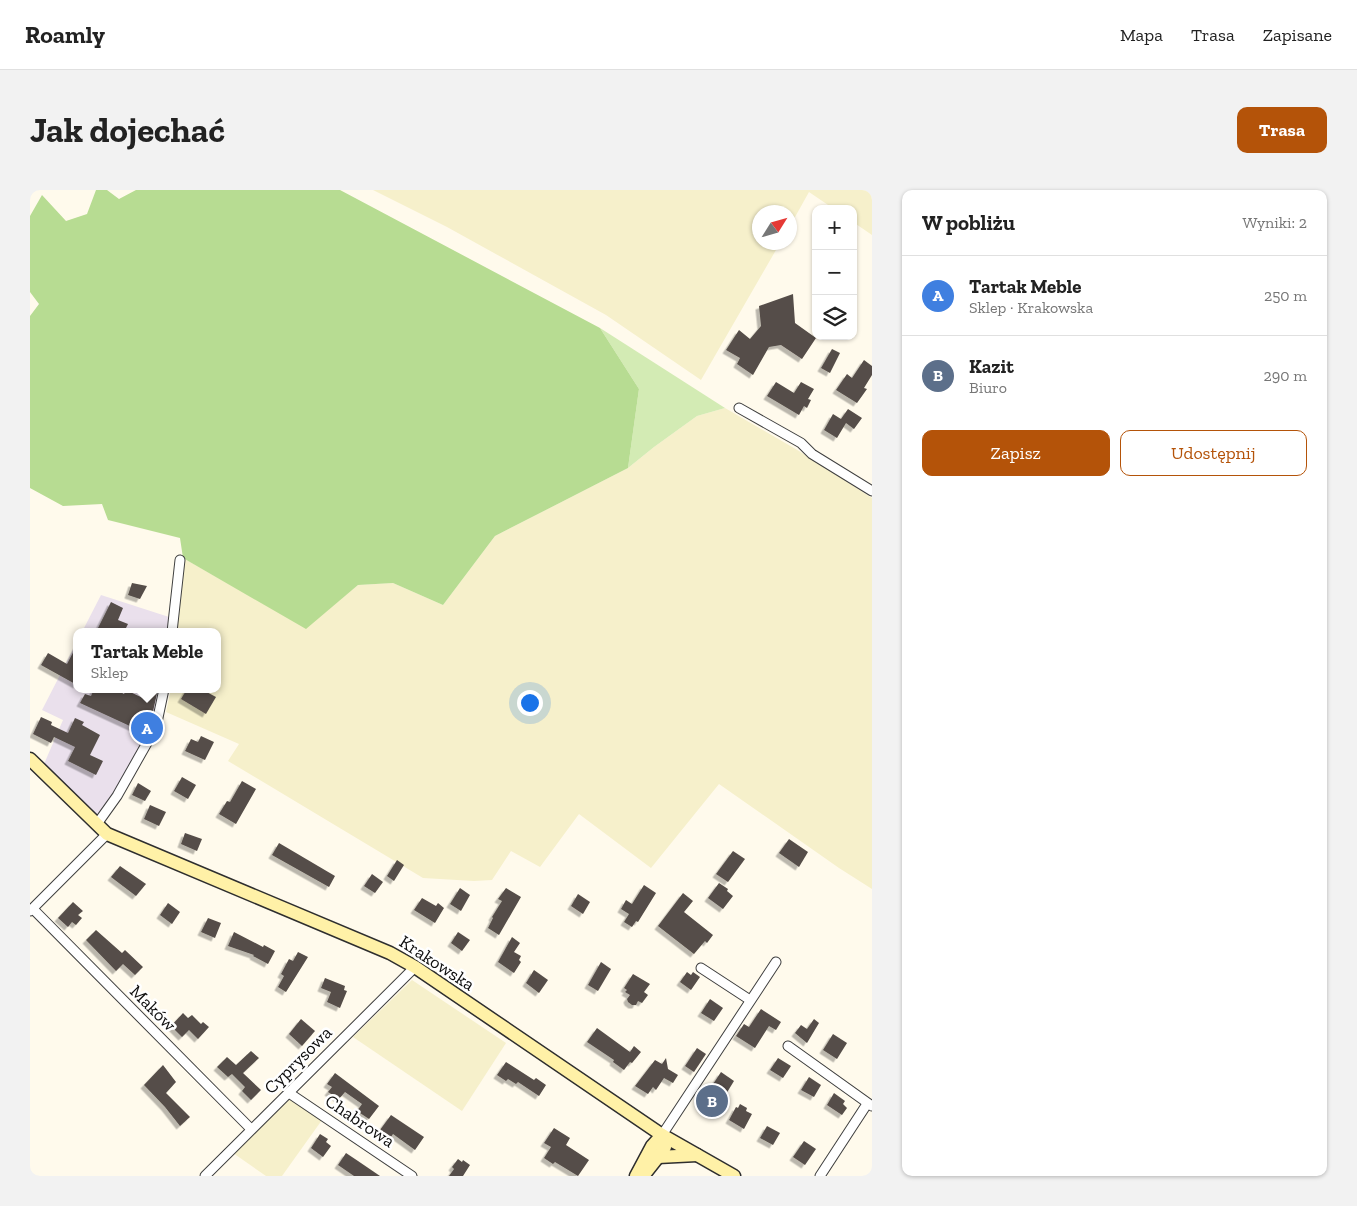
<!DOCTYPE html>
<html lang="pl">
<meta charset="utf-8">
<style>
body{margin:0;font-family:"Zilla Slab",serif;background:#f2f2f2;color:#222}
.controls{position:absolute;right:15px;top:15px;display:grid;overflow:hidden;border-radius:10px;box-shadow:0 1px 4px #0004}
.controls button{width:45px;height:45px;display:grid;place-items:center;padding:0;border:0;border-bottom:1px solid #e0e0e0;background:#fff;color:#222;font:25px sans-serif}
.compass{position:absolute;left:722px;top:15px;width:45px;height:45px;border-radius:50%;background:#fff;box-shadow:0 1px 4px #0004;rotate:53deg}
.you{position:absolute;left:499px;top:512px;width:18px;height:18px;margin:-12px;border:4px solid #fff;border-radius:50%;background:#1a73e8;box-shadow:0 0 0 8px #1a73e833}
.badge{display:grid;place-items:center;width:32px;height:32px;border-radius:50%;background:#b45309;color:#fff;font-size:16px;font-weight:700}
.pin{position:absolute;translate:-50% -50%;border:2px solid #fff;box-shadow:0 1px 5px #0006}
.popup{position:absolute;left:43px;top:438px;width:148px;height:65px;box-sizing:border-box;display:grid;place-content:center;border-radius:10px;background:#fff;filter:drop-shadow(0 1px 4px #0005);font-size:16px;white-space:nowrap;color:#767676}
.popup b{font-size:19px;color:#222}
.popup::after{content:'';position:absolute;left:50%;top:100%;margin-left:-10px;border:10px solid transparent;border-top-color:#fff}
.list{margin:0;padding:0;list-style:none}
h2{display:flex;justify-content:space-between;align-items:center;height:65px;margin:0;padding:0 20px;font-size:21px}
h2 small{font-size:16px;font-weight:400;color:#767676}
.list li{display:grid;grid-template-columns:32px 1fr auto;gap:15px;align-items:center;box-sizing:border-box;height:80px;padding:0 20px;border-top:1px solid #e0e0e0}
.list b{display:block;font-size:19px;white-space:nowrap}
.list p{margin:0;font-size:16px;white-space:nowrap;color:#767676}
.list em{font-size:16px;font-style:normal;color:#767676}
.actions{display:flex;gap:10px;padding:15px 20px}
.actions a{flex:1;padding:11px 0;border:1px solid #b45309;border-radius:10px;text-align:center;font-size:18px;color:#b45309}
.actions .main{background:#b45309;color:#fff}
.icon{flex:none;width:28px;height:28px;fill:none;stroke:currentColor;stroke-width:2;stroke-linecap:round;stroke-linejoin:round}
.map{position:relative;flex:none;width:842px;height:986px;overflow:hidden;border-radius:10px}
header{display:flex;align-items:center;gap:30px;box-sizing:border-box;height:70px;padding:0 25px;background:#fff;border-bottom:1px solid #e0e0e0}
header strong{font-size:24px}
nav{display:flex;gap:28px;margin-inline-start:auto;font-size:18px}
.intro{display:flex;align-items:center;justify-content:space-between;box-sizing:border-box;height:120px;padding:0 30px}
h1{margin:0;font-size:35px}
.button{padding:12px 22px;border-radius:10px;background:#b45309;color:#fff;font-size:18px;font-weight:700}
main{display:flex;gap:30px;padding:0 30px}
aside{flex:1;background:#fff;border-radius:10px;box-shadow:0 1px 4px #0004}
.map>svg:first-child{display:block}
.industrial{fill:#eae0ec}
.farmland{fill:#f6f0cb}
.green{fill:#d3ebb4}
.forest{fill:#b7dc92}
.building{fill:#554d48;filter:url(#shadow)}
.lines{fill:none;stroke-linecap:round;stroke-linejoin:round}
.street-casing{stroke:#3f3f3f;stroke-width:11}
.secondary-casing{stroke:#2e2e2e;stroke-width:15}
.street{stroke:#fff;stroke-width:9}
.secondary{stroke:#fff1a7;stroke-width:12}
.labels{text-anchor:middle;stroke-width:5;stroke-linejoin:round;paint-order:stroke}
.street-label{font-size:18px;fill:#0c0c0c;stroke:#fff}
</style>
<header>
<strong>Roamly</strong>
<nav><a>Mapa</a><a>Trasa</a><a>Zapisane</a></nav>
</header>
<div class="intro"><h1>Jak dojechać</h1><a class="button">Trasa</a></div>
<main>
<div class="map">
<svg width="842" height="986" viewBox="0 0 842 986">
<defs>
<filter id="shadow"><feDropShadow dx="-3.5" dy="3.5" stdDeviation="0" flood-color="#0004"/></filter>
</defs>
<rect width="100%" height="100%" fill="#fffaec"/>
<g class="industrial">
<polygon points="71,405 139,427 138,442 52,442"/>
<polygon points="47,452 47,499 132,499 124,537 85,606 68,628 14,574 33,530 12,520"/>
</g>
<g class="farmland">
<polygon points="343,0 842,0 842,45 823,32 823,19 804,19 779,2 760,36 759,22 729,22 729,52 750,53 671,190 576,125 417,37"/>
<polygon points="695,218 769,261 842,308 842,699 809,678 689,594 621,678 549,624 510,677 481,661 462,690 444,691 393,688 198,571 209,554 136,522 141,499 187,499 187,442 147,442 153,368 276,438 328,395 363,393 413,415 465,346 598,278 624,257 667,226"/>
<polygon points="382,790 476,853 432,921 323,847"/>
<polygon points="260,909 292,930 252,986 236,986 203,963"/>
</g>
<polygon class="green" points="570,138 695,218 667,226 624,257 598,278 609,199"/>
<polygon class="forest" points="66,0 77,0 89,9 106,0 310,0 570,138 609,199 598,278 465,346 413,415 363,393 328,395 276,439 153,368 150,348 78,330 72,314 33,316 0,298 0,126 9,114 0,102 0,26 12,5 36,31 57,24"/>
<g class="building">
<polygon points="763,104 765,133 786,148 772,169 751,155 739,157 723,185 707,174 710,168 696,160 709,140 720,149 731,136 729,116"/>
<polygon points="802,159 810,163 800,183 791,178"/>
<polygon points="834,170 842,176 842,185 834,198 837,199 827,213 806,200 817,184 822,188"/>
<polygon points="746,192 764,203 771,192 784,199 778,209 781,210 777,218 774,216 769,225 737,206"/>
<polygon points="818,219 832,228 824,239 816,233 807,248 794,240 803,224 811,229"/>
<polygon points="102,393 117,396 110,409 98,405"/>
<polygon points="81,412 93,418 88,430 98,434 94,442 66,442"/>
<polygon points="47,455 47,495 11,475 18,463 37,474"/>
<polygon points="64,499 85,499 94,504 96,500 115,509 117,499 128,499 120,535 115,543 50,513 55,504 61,506"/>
<polygon points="157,499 171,499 186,507 176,524 151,509"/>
<polygon points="11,527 22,532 21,535 38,543 45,528 54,532 52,535 70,545 60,565 73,571 66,585 38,571 45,557 24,547 21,553 3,544"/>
<polygon points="171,546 184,552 175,570 155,561 161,549 168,552"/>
<polygon points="152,587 166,595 158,609 144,601"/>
<polygon points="212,591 226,599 206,634 189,624 197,611 200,612"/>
<polygon points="108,593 121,601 115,611 102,605"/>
<polygon points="120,615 136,622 129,636 114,629"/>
<polygon points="155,643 172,649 167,661 151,654"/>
<polygon points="759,649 778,662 769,677 749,663"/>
<polygon points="249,653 305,686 299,697 242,665"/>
<polygon points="703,661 715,669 698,692 686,684"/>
<polygon points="367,670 374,675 364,691 357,686"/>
<polygon points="90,676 116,694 106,706 81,687"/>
<polygon points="342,684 353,692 345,703 334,696"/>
<polygon points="689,693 698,699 697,701 703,706 693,719 678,708"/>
<polygon points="614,695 626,703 608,732 606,731 602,737 594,732 599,724 591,719 596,710 602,714"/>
<polygon points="430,698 440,705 431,721 420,714"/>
<polygon points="476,698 491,707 469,745 458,738 463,728 462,727 472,711 468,709"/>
<polygon points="653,703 663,711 654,722 683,745 677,753 675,751 664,764 628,736"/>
<polygon points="548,704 560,712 553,724 541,716"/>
<polygon points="392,708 406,716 408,713 414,718 405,733 384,720"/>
<polygon points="43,712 53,721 48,725 52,728 46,735 42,732 38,737 28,728"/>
<polygon points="138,713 150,722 142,734 130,725"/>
<polygon points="178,728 191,733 185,748 171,742"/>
<polygon points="66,740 92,763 95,760 113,777 105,785 93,774 86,781 56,750"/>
<polygon points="204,742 233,757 234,755 245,761 238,774 223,766 224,765 198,756"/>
<polygon points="428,742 440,750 432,761 421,753"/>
<polygon points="482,747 490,753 484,762 491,766 489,770 491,772 484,783 468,772"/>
<polygon points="268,762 278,767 256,802 248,797 254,786 251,784 259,769 263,771"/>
<polygon points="571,772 581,779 568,801 558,795"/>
<polygon points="504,780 518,790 509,803 496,793"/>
<polygon points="657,782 661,785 663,782 670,787 661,800 650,792"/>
<polygon points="603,784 620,794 614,802 618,805 612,813 608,811 606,815 602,815 598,812 597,809 600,805 595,802 597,800 594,798"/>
<polygon points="295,788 315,796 314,800 317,801 310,818 297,812 301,802 291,798"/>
<polygon points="680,809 693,818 684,831 671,823"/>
<polygon points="731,819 751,832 746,840 739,836 725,858 706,846 714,834 719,837"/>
<polygon points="153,823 158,828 162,825 171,834 173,832 179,837 168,849 159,840 152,847 141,836"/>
<polygon points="271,829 285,841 272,856 259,844"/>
<polygon points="784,829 789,833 777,853 765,843 771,835 777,839"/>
<polygon points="567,838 600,862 604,856 611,862 602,873 600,872 594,880 583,872 584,870 557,852"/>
<polygon points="803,844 817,853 807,869 793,860"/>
<polygon points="667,858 676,864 664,882 655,876"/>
<polygon points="221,861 229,868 213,883 231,900 221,910 212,901 215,897 202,884 198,887 187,877 197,867 206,875"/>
<polygon points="636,868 638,879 648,885 643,893 634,888 626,900 623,897 618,904 605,896 625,870 632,874"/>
<polygon points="748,868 761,876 753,888 740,880"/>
<polygon points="476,872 504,890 506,888 516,895 509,906 488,892 486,894 478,889 476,891 467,885"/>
<polygon points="133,875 146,892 136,903 160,927 150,936 135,917 114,895"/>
<polygon points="691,882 704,891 685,922 670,914"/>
<polygon points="305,883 349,916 339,929 327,921 332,914 315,902 309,909 298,902 302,897 297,894"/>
<polygon points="779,887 791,895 784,907 771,900"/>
<polygon points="804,903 815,911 813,914 817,918 812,925 797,915"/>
<polygon points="710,914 717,918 716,921 722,924 714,939 699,930 706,917 708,918"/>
<polygon points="361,925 394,947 385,960 363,944 361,947 350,940"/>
<polygon points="737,936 750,943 743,955 730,948"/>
<polygon points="524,938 540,948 536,955 559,970 548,986 525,972 523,974 514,968 521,957 514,953"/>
<polygon points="290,944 298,949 296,952 301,956 293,967 281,958"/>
<polygon points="774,951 786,959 775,975 763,967"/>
<polygon points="316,963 328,971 350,986 324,986 308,975"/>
<polygon points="428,969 432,972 433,970 440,975 433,986 419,986 424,979 422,977"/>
</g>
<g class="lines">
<defs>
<g id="street">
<polyline points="709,218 771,253 782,264 842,301"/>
<polyline points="142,442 150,370"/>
<polyline points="67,634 87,606 126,537 134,499"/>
<polyline points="3,719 221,939"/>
<polyline points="0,721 77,644"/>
<polyline points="671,778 720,810"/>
<polyline points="758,856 842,916"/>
<polyline points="259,903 382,986"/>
<polyline points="632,945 746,772"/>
<polyline points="175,986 385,777"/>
<polyline points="790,986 837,914"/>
</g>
<g id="secondary">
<polyline points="0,569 77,644 360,763 385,777 632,945 704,986"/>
<polyline points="628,967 667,965"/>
<polyline points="606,986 622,956 632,945"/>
<polyline points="613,986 628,967 635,957 632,945"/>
</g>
</defs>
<use href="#street" class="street-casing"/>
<use href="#secondary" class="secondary-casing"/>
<use href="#street" class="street"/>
<use href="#secondary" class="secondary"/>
</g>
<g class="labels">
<g class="street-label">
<text transform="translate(407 773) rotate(33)" y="6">Krakowska</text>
<text transform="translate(123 818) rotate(45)" y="6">Maków</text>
<text transform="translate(268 870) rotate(-45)" y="6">Cyprysowa</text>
<text transform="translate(330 931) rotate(34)" y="6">Chabrowa</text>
</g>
</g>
</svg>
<div class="controls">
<button>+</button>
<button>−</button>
<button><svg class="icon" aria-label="layers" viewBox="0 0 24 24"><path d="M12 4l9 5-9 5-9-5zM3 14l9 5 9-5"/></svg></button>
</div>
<svg class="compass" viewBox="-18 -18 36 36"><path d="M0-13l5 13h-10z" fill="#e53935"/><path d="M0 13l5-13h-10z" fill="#767676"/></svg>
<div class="you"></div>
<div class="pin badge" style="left:117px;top:538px;background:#3f7fe0">A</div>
<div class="popup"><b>Tartak Meble</b>Sklep</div>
<div class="pin badge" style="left:682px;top:911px;background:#5c6f8a">B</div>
</div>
<aside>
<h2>W pobliżu<small>Wyniki: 2</small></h2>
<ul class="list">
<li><span class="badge" style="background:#3f7fe0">A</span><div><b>Tartak Meble</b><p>Sklep · Krakowska</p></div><em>250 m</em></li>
<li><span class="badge" style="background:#5c6f8a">B</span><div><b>Kazit</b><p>Biuro</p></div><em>290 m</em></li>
</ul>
<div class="actions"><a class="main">Zapisz</a><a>Udostępnij</a></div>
</aside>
</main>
